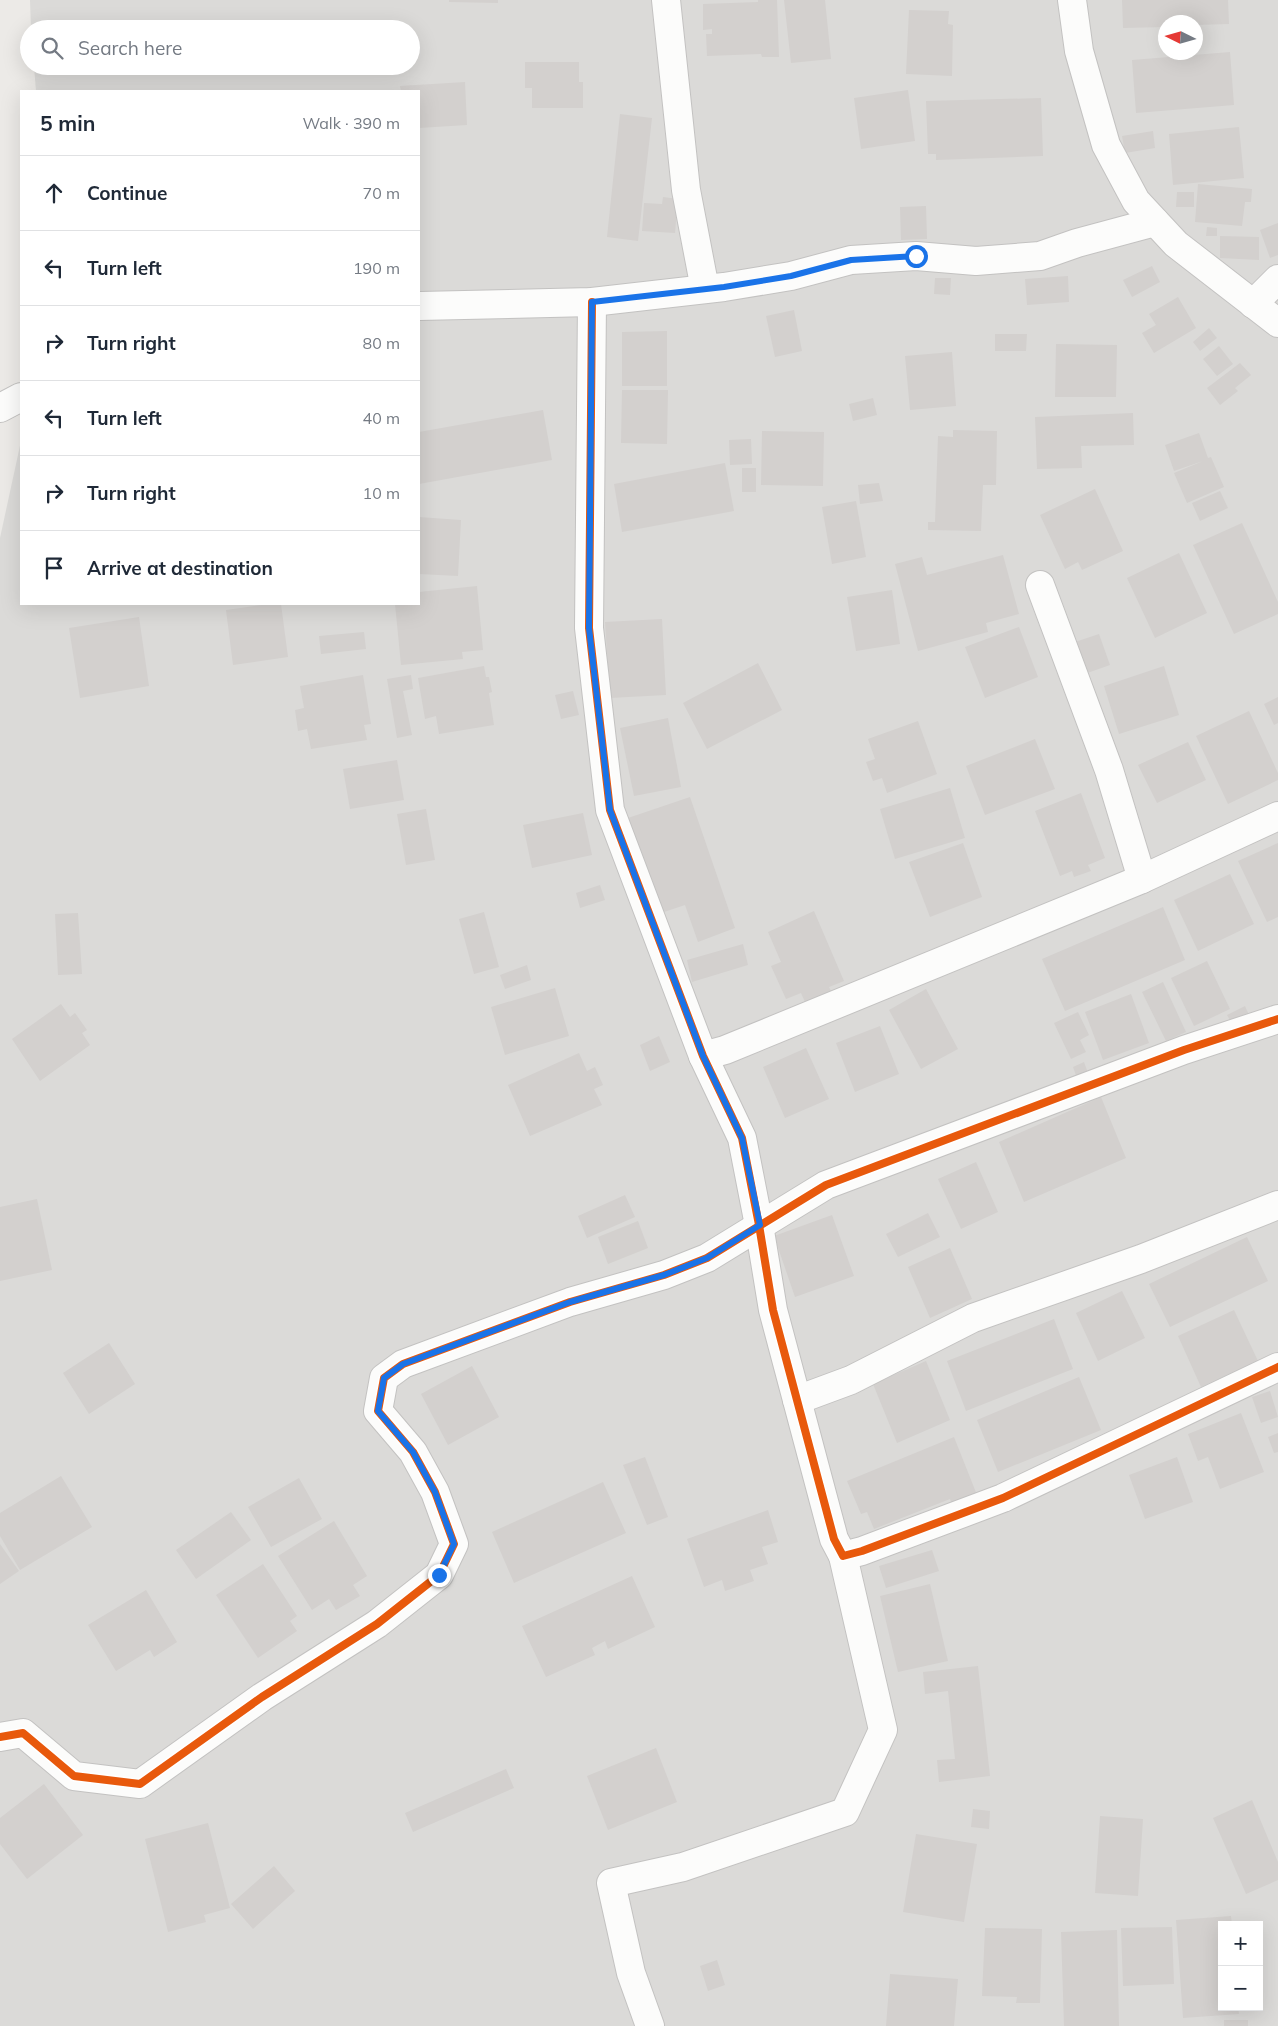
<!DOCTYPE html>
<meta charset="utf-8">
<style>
body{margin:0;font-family:Mulish,sans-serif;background:#f6f6f7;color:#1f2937}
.controls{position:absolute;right:15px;bottom:15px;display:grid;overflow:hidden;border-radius:0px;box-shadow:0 5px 20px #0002}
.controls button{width:45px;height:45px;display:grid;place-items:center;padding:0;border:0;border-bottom:1px solid #e0e1e3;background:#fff;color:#1f2937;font:25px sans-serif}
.compass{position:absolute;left:1158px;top:15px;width:45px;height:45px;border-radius:50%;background:#fff;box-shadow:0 5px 20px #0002;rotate:275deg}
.stop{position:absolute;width:15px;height:15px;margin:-11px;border:4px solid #1a73e8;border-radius:50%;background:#fff}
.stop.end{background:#1a73e8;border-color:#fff;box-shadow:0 1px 5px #0008}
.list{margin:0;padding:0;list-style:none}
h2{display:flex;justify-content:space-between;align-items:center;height:65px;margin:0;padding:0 20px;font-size:21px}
h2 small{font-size:16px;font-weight:400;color:#747a83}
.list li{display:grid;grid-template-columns:32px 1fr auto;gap:15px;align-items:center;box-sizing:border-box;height:75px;padding:0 20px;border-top:1px solid #e0e1e3}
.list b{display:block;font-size:19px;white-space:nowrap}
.list em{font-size:16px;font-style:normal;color:#747a83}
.icon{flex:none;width:28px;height:28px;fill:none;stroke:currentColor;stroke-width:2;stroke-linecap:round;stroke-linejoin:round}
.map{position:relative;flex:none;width:1278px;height:2026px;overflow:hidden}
.search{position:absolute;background:#fff;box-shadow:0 5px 20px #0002;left:20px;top:20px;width:400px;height:55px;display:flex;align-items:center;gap:12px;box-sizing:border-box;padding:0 18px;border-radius:28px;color:#747a83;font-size:19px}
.panel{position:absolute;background:#fff;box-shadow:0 5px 20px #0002;left:20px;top:90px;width:400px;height:515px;border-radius:0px}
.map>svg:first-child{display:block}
.residential{fill:#dbdad8;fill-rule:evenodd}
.building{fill:#d3d0ce}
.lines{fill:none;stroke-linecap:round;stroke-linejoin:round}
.street-casing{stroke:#c3c2c1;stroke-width:30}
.street{stroke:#fcfcfb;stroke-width:28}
.cycleway-casing{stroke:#fff;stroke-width:11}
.cycleway{stroke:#e8590c;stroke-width:8}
.route{stroke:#1a73e8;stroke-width:6}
</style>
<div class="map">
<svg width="1278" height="2026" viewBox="0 0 1278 2026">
<rect width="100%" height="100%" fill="#eceae7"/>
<path class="residential" d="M30 0H1278V2026H0V538L21 441V604H419V91H36L34 66H411V29H31ZM1166 22H1196V52H1166ZM1222 1925H1259V2007H1222Z"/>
<g class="building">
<polygon points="449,0 498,0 498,3 449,2"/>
<polygon points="758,0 777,0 779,57 762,57 761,54 707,56 706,34 712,34 712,29 703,30 703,4 758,2"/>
<polygon points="784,0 825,0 831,59 791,63"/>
<polygon points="1122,0 1228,0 1229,24 1196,25 1196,22 1166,22 1166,27 1123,28"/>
<polygon points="909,10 949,11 948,24 953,25 952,76 906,74"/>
<polygon points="1230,52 1234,105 1136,113 1132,60"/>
<polygon points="525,62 579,62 579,82 583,82 583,108 532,108 532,88 525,88"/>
<polygon points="465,82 467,125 419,128 419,91 401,91 400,86"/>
<polygon points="908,90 915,141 861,149 854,98"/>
<polygon points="1041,98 1043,156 936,160 936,154 928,154 926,101"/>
<polygon points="620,114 652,118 638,241 607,237"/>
<polygon points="1239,127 1244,178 1173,185 1169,134"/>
<polygon points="1153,131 1155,148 1125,153 1122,136"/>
<polygon points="1198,184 1252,189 1251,202 1245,202 1242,226 1195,222"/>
<polygon points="1177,192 1194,192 1194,207 1176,207"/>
<polygon points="663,197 678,199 675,233 642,231 644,203 662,204"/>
<polygon points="926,206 927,239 901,240 900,207"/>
<polygon points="1278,223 1278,255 1270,258 1260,230"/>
<polygon points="1207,227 1217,228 1217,236 1206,236"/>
<polygon points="1220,236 1259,237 1259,260 1220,258"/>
<polygon points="1152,266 1160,282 1132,297 1123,280"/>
<polygon points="1068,276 1069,302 1027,305 1025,279"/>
<polygon points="935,278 951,278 950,295 934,294"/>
<polygon points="1178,297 1196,328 1154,353 1142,333 1156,325 1149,314"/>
<polygon points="794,310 802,351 775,357 766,316"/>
<polygon points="1209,328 1217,338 1200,351 1193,342"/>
<polygon points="667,331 667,386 622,386 622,332"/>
<polygon points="995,334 1027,334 1026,351 995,351"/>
<polygon points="1056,344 1117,345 1116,397 1055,397"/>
<polygon points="1219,346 1233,364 1217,376 1203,359"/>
<polygon points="952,352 956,406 910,410 905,356"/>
<polygon points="1240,363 1251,375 1235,388 1238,391 1220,405 1207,388"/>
<polygon points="622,390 668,390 667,444 621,443"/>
<polygon points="873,398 877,415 853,421 849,404"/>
<polygon points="543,410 552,460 419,484 419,432"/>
<polygon points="1133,413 1134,445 1081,446 1082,468 1037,469 1035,417"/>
<polygon points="953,430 997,431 996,485 983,485 981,531 928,530 928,522 935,522 938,436 953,437"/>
<polygon points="762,431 824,432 823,486 761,485"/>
<polygon points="1199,433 1208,458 1211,457 1224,487 1187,503 1174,473 1203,461 1174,471 1165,445"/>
<polygon points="751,439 752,464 730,465 729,440"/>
<polygon points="725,463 734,511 622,532 614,484"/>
<rect x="742" y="468" width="14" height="24"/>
<polygon points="879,483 883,501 860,504 858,485"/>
<polygon points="1095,489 1123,551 1082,570 1078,562 1065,569 1040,515"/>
<polygon points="1220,491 1228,508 1200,521 1192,503"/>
<polygon points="856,501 866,557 832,564 822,507"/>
<polygon points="419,517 461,520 458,576 419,574"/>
<polygon points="1242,523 1278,602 1278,614 1234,634 1193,545"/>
<polygon points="1179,553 1207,613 1155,638 1127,578"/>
<polygon points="1003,555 1019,614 986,623 988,632 918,651 895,564 922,557 927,575"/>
<polygon points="477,586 483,650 462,652 463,659 401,665 395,604 419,604 419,592"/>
<polygon points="892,590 900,644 856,651 847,597"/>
<polygon points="268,604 281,604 288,657 233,665 226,610"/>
<polygon points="139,617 149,686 80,698 69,628"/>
<polygon points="662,619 666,695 610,698 605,622"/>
<polygon points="1019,627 1038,677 985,698 965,647"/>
<polygon points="364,632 366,649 321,654 319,636"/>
<polygon points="1099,634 1110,665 1076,677 1066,645"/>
<polygon points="758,663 782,710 707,749 683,703"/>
<polygon points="484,666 486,677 489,677 492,692 489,693 494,725 439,734 436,716 425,719 418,678"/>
<polygon points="1164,666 1179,715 1119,734 1104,686"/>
<polygon points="363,675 371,724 364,725 367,740 311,749 307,729 298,731 295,710 304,708 300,686"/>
<polygon points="411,675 413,689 403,691 412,735 397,738 387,679"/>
<polygon points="573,691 579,715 561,719 555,695"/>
<polygon points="1278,697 1278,723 1274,725 1264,704"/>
<polygon points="1249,711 1278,773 1278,780 1228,804 1196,736"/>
<polygon points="668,718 681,787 634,796 620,728"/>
<polygon points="918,721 937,774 887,793 882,778 873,781 866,762 875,759 868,739"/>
<polygon points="1035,739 1055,789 985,815 966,766"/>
<polygon points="1188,742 1206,780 1157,803 1138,765"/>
<polygon points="397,760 404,800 350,809 343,769"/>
<polygon points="950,788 965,838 895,859 880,809"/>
<polygon points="1081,793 1105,858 1088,865 1091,871 1074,877 1072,871 1060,876 1035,811"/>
<polygon points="690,797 735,928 698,942 685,905 661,913 628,818"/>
<polygon points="426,809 435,860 406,865 397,814"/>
<polygon points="583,813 592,855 532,868 523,825"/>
<polygon points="963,843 982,897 930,917 909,862"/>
<polygon points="1278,843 1278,917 1267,922 1238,861"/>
<polygon points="1230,874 1254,924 1198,951 1174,900"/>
<polygon points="600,885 605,900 580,908 576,893"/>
<polygon points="1163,907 1185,960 1065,1011 1042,959"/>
<polygon points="814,911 844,981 829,987 831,991 805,1002 801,993 786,999 771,966 781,962 768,932"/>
<polygon points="484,912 499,967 474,974 459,919"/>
<polygon points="78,913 82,974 58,975 55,914"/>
<polygon points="743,944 748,965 692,982 687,960"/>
<polygon points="1207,961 1230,1009 1194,1026 1171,978"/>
<polygon points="527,965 531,980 505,989 500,975"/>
<polygon points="1163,982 1186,1032 1166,1041 1142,992"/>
<polygon points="555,988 569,1036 505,1055 491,1007"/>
<polygon points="926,989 958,1049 921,1069 889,1010"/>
<polygon points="1131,994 1149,1043 1103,1060 1085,1012"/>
<polygon points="61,1004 70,1017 75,1013 87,1030 82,1033 90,1045 40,1081 12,1039"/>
<polygon points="1245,1006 1249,1015 1232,1024 1227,1015"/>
<polygon points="1078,1012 1089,1035 1080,1040 1086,1052 1071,1059 1054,1023"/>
<polygon points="880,1026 899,1074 855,1092 836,1043"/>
<polygon points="659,1036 670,1062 650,1071 640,1045"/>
<polygon points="806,1048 829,1099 785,1118 763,1067"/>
<polygon points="579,1053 587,1071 595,1067 603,1085 594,1089 602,1105 530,1136 508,1085"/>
<polygon points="1084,1062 1089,1076 1078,1081 1073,1067"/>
<polygon points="1101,1097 1126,1158 1024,1202 999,1142"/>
<polygon points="976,1162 998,1212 961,1229 938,1179"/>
<polygon points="625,1195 635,1217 587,1238 578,1216"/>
<polygon points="37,1199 52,1270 0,1281 0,1207"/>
<polygon points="928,1213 940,1237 898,1257 886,1234"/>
<polygon points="832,1215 854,1276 795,1297 774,1236"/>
<polygon points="638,1221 648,1248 608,1264 598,1237"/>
<polygon points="1247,1237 1268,1281 1170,1327 1149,1284"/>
<polygon points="950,1248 972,1299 930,1318 908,1267"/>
<polygon points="1122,1291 1145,1338 1098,1361 1076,1313"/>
<polygon points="1234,1310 1258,1361 1201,1387 1178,1336"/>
<polygon points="1054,1319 1073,1369 966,1411 947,1361"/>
<polygon points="109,1343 135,1384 89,1414 63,1373"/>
<polygon points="926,1361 950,1420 897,1443 873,1384"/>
<polygon points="472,1366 499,1417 448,1445 421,1394"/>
<polygon points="1079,1377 1101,1430 998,1472 977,1420"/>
<polygon points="1270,1391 1278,1417 1261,1423 1252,1397"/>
<polygon points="1241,1413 1264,1472 1220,1489 1208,1457 1198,1461 1188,1434"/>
<polygon points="1278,1433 1278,1452 1274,1453 1268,1437"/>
<polygon points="954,1437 979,1500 954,1509 950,1499 874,1529 867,1512 861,1514 847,1481"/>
<polygon points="645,1457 668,1517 647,1525 623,1465"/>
<polygon points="1177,1457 1193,1502 1145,1519 1129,1475"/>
<polygon points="61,1476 92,1527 20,1570 0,1536 0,1513"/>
<polygon points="299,1478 322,1519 271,1547 248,1507"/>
<polygon points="603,1482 626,1533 514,1583 492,1532"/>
<polygon points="768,1510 778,1542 762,1547 768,1564 750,1570 754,1581 725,1591 722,1580 704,1587 687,1539"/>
<polygon points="231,1512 251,1540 196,1579 176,1550"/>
<polygon points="334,1521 367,1576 353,1585 360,1596 336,1610 329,1599 312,1610 278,1556"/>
<polygon points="0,1544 19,1571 0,1584"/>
<polygon points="932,1550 939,1571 886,1588 879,1566"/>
<polygon points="263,1564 297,1616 290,1621 297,1631 258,1658 216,1595"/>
<polygon points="632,1576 655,1627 608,1649 605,1641 592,1648 595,1655 546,1677 522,1626"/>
<polygon points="930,1584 948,1661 898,1672 880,1596"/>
<polygon points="146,1590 177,1642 154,1657 150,1650 116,1671 88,1625"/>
<polygon points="978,1666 990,1776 939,1782 937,1760 955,1759 948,1691 925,1694 923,1672"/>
<polygon points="656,1748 677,1802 608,1830 587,1776"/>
<polygon points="506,1769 514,1788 413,1832 405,1813"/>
<polygon points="44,1784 83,1835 27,1879 0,1844 0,1818"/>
<polygon points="1252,1800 1278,1862 1278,1880 1246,1894 1213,1818"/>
<polygon points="973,1809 990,1811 989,1829 971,1827"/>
<polygon points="1100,1816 1143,1819 1138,1896 1095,1893"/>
<polygon points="208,1823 230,1908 204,1915 206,1922 168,1932 145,1839"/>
<polygon points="916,1834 977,1844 964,1922 903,1912"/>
<polygon points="274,1866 295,1891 253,1929 231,1904"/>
<polygon points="1231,1916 1232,1925 1222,1925 1222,2007 1238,2007 1239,2014 1183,2018 1176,1920"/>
<polygon points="1172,1927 1174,1984 1123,1986 1121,1928"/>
<polygon points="985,1928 1042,1929 1040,2003 1016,2003 1017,1997 982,1996"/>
<polygon points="1117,1930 1119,2026 1064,2026 1061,1932"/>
<polygon points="717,1960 725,1985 708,1991 700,1966"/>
<polygon points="890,1974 958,1979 954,2026 886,2026"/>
<rect x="1224" y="2020" width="24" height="6"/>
</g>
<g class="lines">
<defs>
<g id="street">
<polyline points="666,0 686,190 705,289"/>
<polyline points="1072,0 1079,51 1106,145 1136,201 1176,244 1278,323"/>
<polyline points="592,302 589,628 610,810 703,1056 742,1138 759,1225 773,1310 834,1539 843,1556 862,1551 1003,1498 1278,1367"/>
<polyline points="1253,304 1278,279"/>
<polyline points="419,306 592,302 724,287 791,276 851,260 916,256 976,261 1040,256 1077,243 1155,222"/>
<polyline points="0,408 21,397"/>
<polyline points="1040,585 1109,770 1142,879"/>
<polyline points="703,1056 725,1050 1142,879 1278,816"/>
<polyline points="797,1400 851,1380 973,1318 1141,1259 1278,1205"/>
<polyline points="0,1737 23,1733 74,1776 140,1784 262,1697 377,1624 439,1575 454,1544 435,1492 413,1452 378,1411 384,1378 403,1364 570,1302 664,1275 707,1258 826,1185 1184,1050 1278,1019"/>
<polyline points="650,2026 631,1973 611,1883 683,1867 845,1812 883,1730 843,1556"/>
</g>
</defs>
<use href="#street" class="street-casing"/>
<use href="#street" class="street"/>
<defs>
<g id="cycleway">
<polyline points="592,302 589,628 610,810 703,1056 742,1138 759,1225 773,1310 834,1539 843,1556 862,1551 1003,1498 1278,1367"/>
<polyline points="0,1737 23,1733 74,1776 140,1784 262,1697 377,1624 439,1575 454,1544 435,1492 413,1452 378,1411 384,1378 403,1364 570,1302 664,1275 707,1258 826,1185 1184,1050 1278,1019"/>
</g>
</defs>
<use href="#cycleway" class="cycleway-casing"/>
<use href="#cycleway" class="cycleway"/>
</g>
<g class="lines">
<polyline class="route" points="439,1575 454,1544 435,1492 413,1452 378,1411 384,1378 403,1364 570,1302 664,1275 707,1258 760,1225 742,1138 703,1056 610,810 589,628 592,302 724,287 791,276 851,260 916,256"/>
</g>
</svg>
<div class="controls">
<button>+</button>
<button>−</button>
</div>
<svg class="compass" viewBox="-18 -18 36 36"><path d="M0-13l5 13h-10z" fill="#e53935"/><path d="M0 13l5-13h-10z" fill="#747a83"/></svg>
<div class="stop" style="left:916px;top:256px"></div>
<div class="stop end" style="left:439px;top:1575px"></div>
<div class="search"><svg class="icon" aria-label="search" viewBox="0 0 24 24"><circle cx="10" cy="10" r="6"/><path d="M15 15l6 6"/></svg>Search here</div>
<section class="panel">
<h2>5 min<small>Walk · 390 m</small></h2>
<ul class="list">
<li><svg class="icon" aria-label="ahead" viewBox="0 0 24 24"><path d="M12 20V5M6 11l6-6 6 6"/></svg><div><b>Continue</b></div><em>70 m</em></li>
<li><svg class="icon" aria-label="left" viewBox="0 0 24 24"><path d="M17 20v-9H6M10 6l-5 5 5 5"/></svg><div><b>Turn left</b></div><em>190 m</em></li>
<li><svg class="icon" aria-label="right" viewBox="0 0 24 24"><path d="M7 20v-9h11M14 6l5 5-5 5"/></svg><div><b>Turn right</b></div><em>80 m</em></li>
<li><svg class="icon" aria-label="left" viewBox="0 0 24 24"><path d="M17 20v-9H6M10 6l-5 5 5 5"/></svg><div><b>Turn left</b></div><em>40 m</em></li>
<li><svg class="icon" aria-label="right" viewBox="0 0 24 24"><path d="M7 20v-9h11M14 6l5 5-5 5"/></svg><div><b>Turn right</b></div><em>10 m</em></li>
<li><svg class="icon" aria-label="arrive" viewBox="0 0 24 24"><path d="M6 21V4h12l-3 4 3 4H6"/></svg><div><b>Arrive at destination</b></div></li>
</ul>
</section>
</div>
